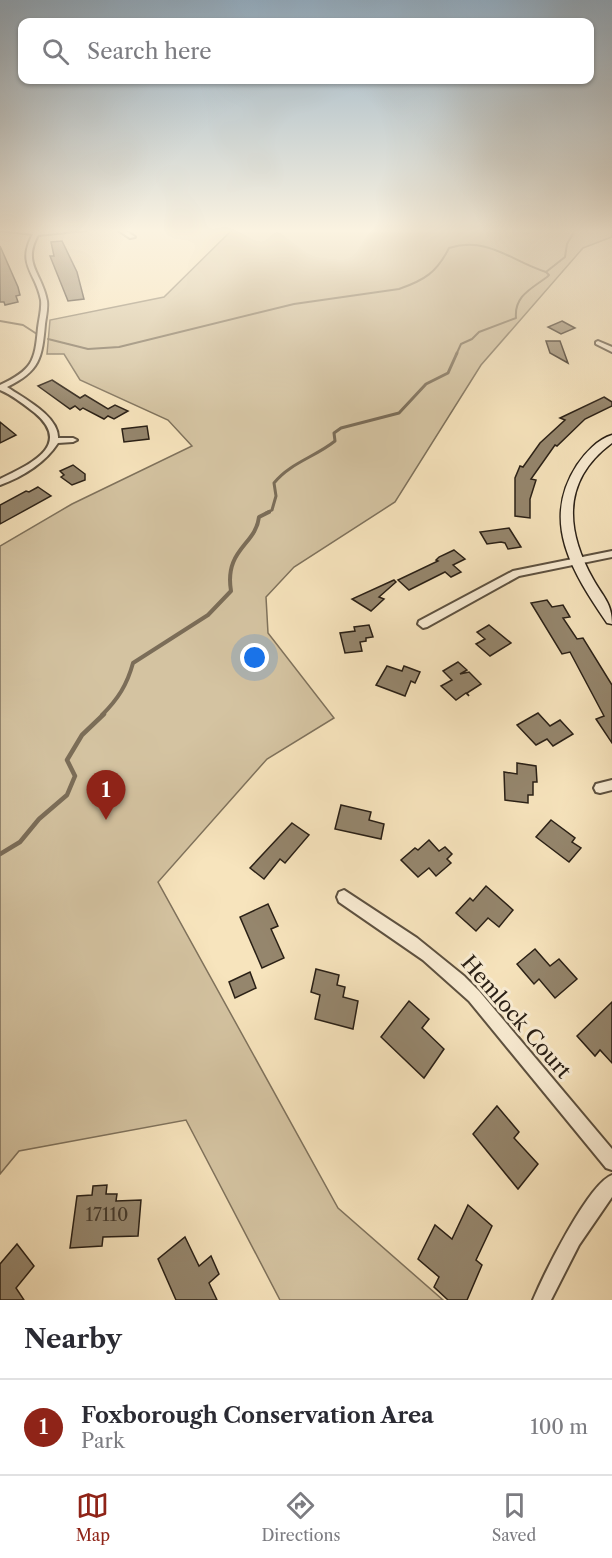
<!DOCTYPE html>
<style>
body{margin:0;font-family:"Libre Caslon Text",serif;background:#f2f2f3;color:#2b2b33}
.you{position:absolute;left:255px;top:658px;width:21px;height:21px;margin:-15px;border:4px solid #fff;border-radius:50%;background:#1a73e8;box-shadow:0 0 0 9px #1a73e833}
.badge{display:grid;place-items:center;width:39px;height:39px;border-radius:50%;background:#8f2418;color:#fff;font-size:20px;font-weight:700}
.pin{position:absolute;translate:-50% -50px;filter:drop-shadow(0 2px 3px #0008)}
.pin::after{content:'';position:absolute;top:32px;width:21px;height:18px;background:inherit;clip-path:polygon(0 0,100% 0,50% 100%)}
.list{margin:0;padding:0;list-style:none}
h2{display:flex;justify-content:space-between;align-items:center;height:78px;margin:0;padding:0 24px;font-size:26px}
h2 small{font-size:20px;font-weight:400;color:#7c7c81}
.list li{display:grid;grid-template-columns:39px 1fr auto;gap:18px;align-items:center;box-sizing:border-box;height:96px;padding:0 24px;border-top:2px solid #e1e1e2}
.list b{display:block;font-size:22px;white-space:nowrap}
.list p{margin:0;font-size:20px;white-space:nowrap;color:#7c7c81}
.list em{font-size:20px;font-style:normal;color:#7c7c81}
.icon{flex:none;width:33px;height:33px;fill:none;stroke:currentColor;stroke-width:2;stroke-linecap:round;stroke-linejoin:round}
.map{position:relative;flex:none;width:612px;height:1300px;overflow:hidden}
.search{position:absolute;background:#fff;box-shadow:0 2px 4px #0004;left:18px;right:18px;top:18px;height:66px;display:flex;align-items:center;gap:15px;box-sizing:border-box;padding:0 21px;border-radius:12px;color:#7c7c81;font-size:22px}
.sheet{height:174px;background:#fff}
nav{display:flex;justify-content:space-around;align-items:center;box-sizing:border-box;height:84px;border-top:2px solid #e1e1e2;background:#fff;font-size:16px;color:#7c7c81}
nav a{display:grid;justify-items:center;gap:3px}
nav .on{color:#8f2418}
.map>svg:first-child{display:block}
.green{fill:#d4c3a1;stroke:#7f725c;stroke-width:1.5}
.lines{fill:none;stroke-linecap:round;stroke-linejoin:round}
.stream-far3{stroke:#7b6d58;stroke-width:2}
.stream-far2{stroke:#7b6d58;stroke-width:3}
.stream-far1{stroke:#7b6d58;stroke-width:4}
.stream{stroke:#7b6d58;stroke-width:4.5}
.building{fill:#95866d;stroke:#2a2016;stroke-width:1.5}
.street-casing{stroke:#5d5140;stroke-width:4}
.secondary-casing{stroke:#2a2016;stroke-width:3}
.street{fill:#faedd4;fill-rule:evenodd}
.secondary{fill:#faedd4;fill-rule:evenodd}
.labels{text-anchor:middle;stroke-width:6;stroke-linejoin:round;paint-order:stroke}
.near-number-label{font-size:18px;fill:#453a2c}
.near-street-label{font-size:21px;fill:#2a2016;stroke:#faedd4}
</style>
<div class="map">
<svg width="612" height="1300" viewBox="0 0 612 1300">
<rect width="100%" height="100%" fill="#f7e4bd"/>
<filter id="stains"><feTurbulence type="fractalNoise" baseFrequency=".00333" numOctaves="4"/><feColorMatrix values="0 0 0 0 .2 0 0 0 0 .09 0 0 0 0 .02 0 0 0 .5 -.17"/></filter>
<radialGradient id="worn" r=".72"><stop offset=".6" stop-color="#630" stop-opacity="0"/><stop offset="1" stop-color="#630" stop-opacity=".3"/></radialGradient>
<polygon class="green" points="232,230 612,230 612,237 583,248 481,365 395,502 294,567 266,597 268,633 334,718 267,759 158,882 338,1208 443,1300 280,1300 186,1120 19,1151 0,1174 0,546 72,504 192,446 168,420 80,380 64,354 47,354 50,320 164,297"/>
<g class="lines">
<g class="stream-far3">
<polyline points="546,272 565,257 567,244 575,230"/>
<polyline points="0,321 23,325 40,336"/>
<path d="M48 339 88 349 119 347 294 304 399 289C425 280 437 272 449 248 488 236 511 261 546 272"/>
<path d="M456 355 461 344 472 339 479 332 516 318C514 296 531 289 547 277L549 275 546 272"/>
</g>
<path class="stream-far2" d="M266 513 272 510 276 496 274 483C290 463 315 457 335 441L334 433 341 428 399 413 426 384 448 373 457 353"/>
<path class="stream-far1" d="M102 715C118 699 127 685 133 663L208 615 231 591C224 549 256 545 259 517L269 512"/>
<polyline class="stream" points="0,854 20,842 39,819 67,795 75,776 67,760 82,735 104,714"/>
</g>
<g class="building">
<polygon points="62,241 77,272 84,299 68,301 50,256 54,256 51,242"/>
<polygon points="0,246 18,287 20,295 16,296 18,302 5,305 4,302 0,302"/>
<polygon points="562,321 575,328 561,334 548,327"/>
<polygon points="546,341 560,341 568,363 550,353"/>
<polygon points="52,380 80,398 85,395 108,409 115,405 128,411 114,419 108,416 104,419 83,408 80,410 75,406 70,409 38,386"/>
<polygon points="604,397 612,402 612,406 585,419 557,446 555,445 531,479 536,480 530,499 530,518 515,516 515,478 520,466 523,467 540,443 565,420 560,418"/>
<polygon points="0,422 16,435 0,443"/>
<polygon points="147,426 149,439 124,442 122,429"/>
<polygon points="73,465 85,474 85,480 72,485 61,477 64,475 60,471"/>
<polygon points="38,487 51,496 0,524 0,505 26,491 29,492"/>
<polygon points="509,528 521,547 508,549 505,543 501,542 487,544 480,532"/>
<polygon points="454,550 465,559 453,565 461,572 451,577 445,572 409,590 398,580 438,561 436,560 439,557"/>
<polygon points="394,580 396,582 379,597 384,599 371,611 352,599"/>
<polygon points="547,600 552,607 563,605 570,617 563,618 577,639 583,638 612,685 612,743 596,719 604,716 570,652 562,654 531,603"/>
<polygon points="369,625 373,637 366,638 366,641 360,642 362,651 345,653 340,633 355,631 354,627"/>
<polygon points="489,625 511,643 490,656 476,644 485,639 477,632"/>
<polygon points="458,662 467,670 460,674 469,672 481,684 467,693 469,696 466,693 456,700 441,686 452,680 443,671"/>
<polygon points="387,666 402,671 404,666 420,672 415,683 411,681 405,696 376,685"/>
<polygon points="538,713 550,726 560,720 573,734 553,746 547,739 536,745 517,725"/>
<polygon points="517,763 536,766 537,782 533,782 533,795 528,795 528,803 505,800 504,772 517,774"/>
<polygon points="341,805 371,812 369,820 384,824 381,839 335,829"/>
<polygon points="551,820 575,838 572,842 581,848 569,862 536,837"/>
<polygon points="292,823 309,835 285,863 280,859 264,879 250,868"/>
<polygon points="429,840 439,851 445,847 452,854 447,859 451,863 436,876 429,868 418,877 401,860 415,848 418,850"/>
<polygon points="486,886 513,910 499,927 488,918 476,931 456,913 470,898 473,901"/>
<polygon points="268,904 278,926 271,929 284,958 262,968 240,917"/>
<polygon points="535,949 550,966 559,959 577,979 555,998 539,979 534,984 517,964"/>
<polygon points="316,969 339,975 337,985 345,987 343,997 358,1001 353,1029 315,1019 320,995 311,992"/>
<polygon points="250,972 256,988 235,998 229,982"/>
<polygon points="409,1001 429,1019 422,1028 444,1049 424,1078 381,1037"/>
<polygon points="612,1002 612,1063 600,1050 595,1056 577,1036"/>
<polygon points="497,1106 519,1132 514,1138 538,1164 518,1189 473,1134"/>
<polygon points="107,1185 106,1194 117,1194 116,1201 141,1200 138,1236 103,1237 102,1246 70,1248 77,1196 92,1195 93,1186"/>
<polygon points="468,1205 492,1226 476,1260 482,1265 467,1300 448,1300 434,1287 439,1277 418,1259 435,1225 452,1239"/>
<polygon points="185,1237 199,1266 211,1256 219,1274 209,1283 217,1300 176,1300 158,1259"/>
<polygon points="17,1244 34,1266 16,1288 24,1300 0,1300 0,1264"/>
</g>
<g class="lines">
<defs>
<g id="street">
<path d="M0 230H86L38 235C22 264 42 273 47 301 48 309 46 316 45 324 42 358 40 371 7 387 23 398 59 416 58 438H73L77 440 73 442 58 443C45 463 22 477 0 485V479C28 465 74 446 35 413 25 405 12 395 0 390V385C32 370 35 362 38 328 39 319 42 309 41 300 36 272 16 265 33 234Z"/>
<polygon points="118,230 125,230 135,237 130,238"/>
<polygon points="598,341 612,347 612,352 596,344 596,342"/>
<polygon points="612,551 612,557 519,576 427,627 423,628 418,624 419,621 513,571"/>
<polygon points="612,780 612,790 600,793 596,792 594,788 596,784"/>
<polygon points="344,890 417,938 464,976 479,991 612,1149 612,1170 606,1168 469,1001 423,960 339,902 337,897 339,892"/>
<path d="M612 1175V1197L579 1245 551 1300H533C544 1274 588 1184 612 1175Z"/>
</g>
<path id="secondary" d="M612 435V443C562 480 565 529 593 579 603 597 612 603 612 624L607 623C573 573 540 522 577 465 585 453 598 439 612 435Z"/>
</defs>
<use href="#street" class="street-casing"/>
<use href="#secondary" class="secondary-casing"/>
<use href="#street" class="street"/>
<use href="#secondary" class="secondary"/>
</g>
<linearGradient id="sky" x2="0" y2="1"><stop stop-color="#92acc0"/><stop offset="0.56" stop-color="#fbf3e1"/><stop offset="1" stop-color="#fbf3e1" stop-opacity="0"/></linearGradient>
<rect width="612" height="412" fill="url(#sky)"/>
<g class="labels">
<g class="near-number-label">
<text x="107" y="1221">17110</text>
</g>
<g class="near-street-label">
<text transform="translate(516 1017) rotate(49)" y="7">Hemlock Court</text>
</g>
</g>
<rect width="100%" height="100%" filter="url(#stains)"/>
<rect width="100%" height="100%" fill="url(#worn)"/>
</svg>
<div class="you"></div>
<div class="pin badge" style="left:106px;top:820px">1</div>
<div class="search"><svg class="icon" aria-label="search" viewBox="0 0 24 24"><circle cx="10" cy="10" r="6"/><path d="M15 15l6 6"/></svg>Search here</div>
</div>
<section class="sheet">
<h2>Nearby<small></small></h2>
<ul class="list">
<li><span class="badge">1</span><div><b>Foxborough Conservation Area</b><p>Park</p></div><em>100 m</em></li>
</ul>
</section>
<nav>
<a class="on"><svg class="icon" aria-label="map" viewBox="0 0 24 24"><path d="M3 6l6-2 6 2 6-2v14l-6 2-6-2-6 2zM9 4v14M15 6v14"/></svg>Map</a>
<a><svg class="icon" aria-label="directions" viewBox="0 0 24 24"><path d="M12 3l9 9-9 9-9-9zM9 14v-3h6M13 9l2 2-2 2"/></svg>Directions</a>
<a><svg class="icon" aria-label="saved" viewBox="0 0 24 24"><path d="M7 4h10v16l-5-4-5 4z"/></svg>Saved</a>
</nav>
